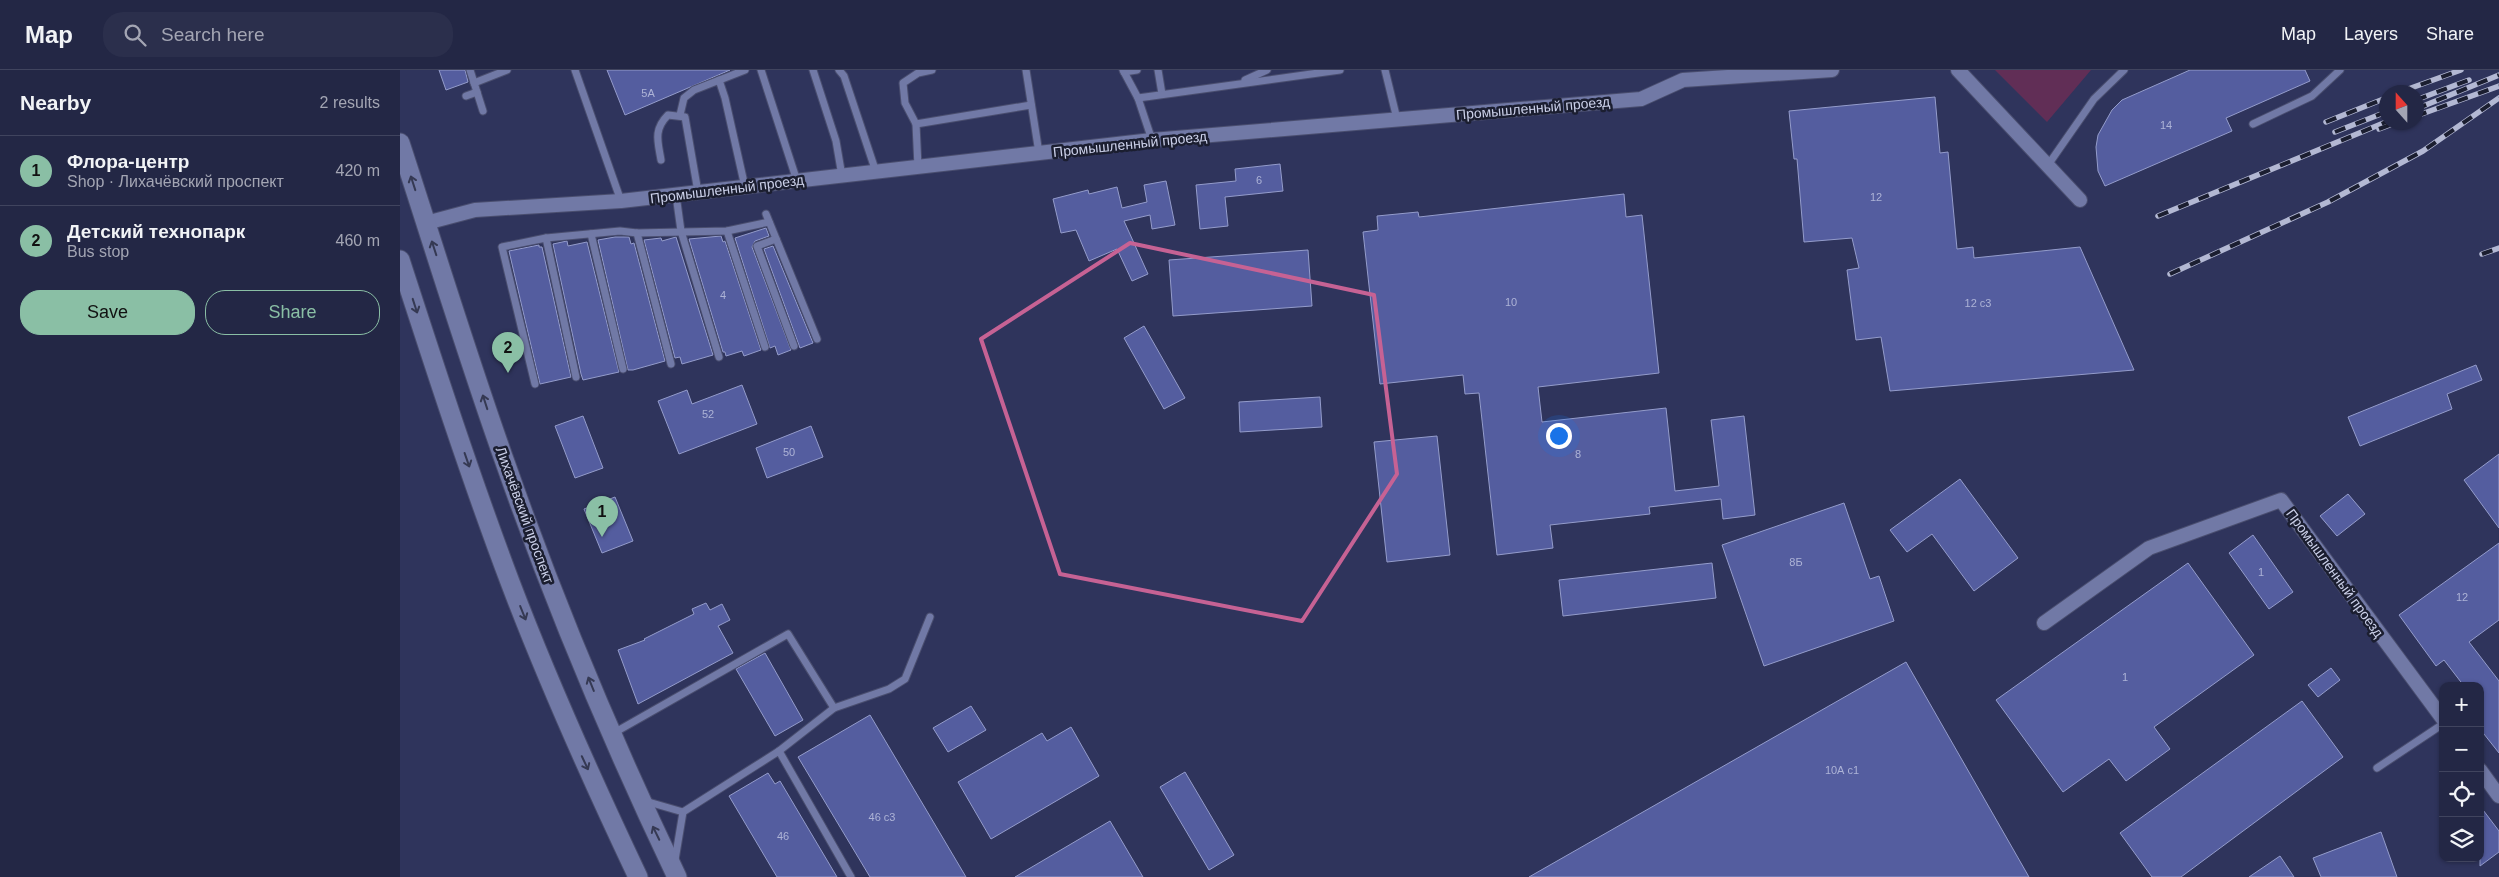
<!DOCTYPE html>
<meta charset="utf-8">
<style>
body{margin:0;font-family:Arial,sans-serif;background:#2b2f4c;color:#f1f3f6}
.controls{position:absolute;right:15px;bottom:15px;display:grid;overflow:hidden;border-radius:10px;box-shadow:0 1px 4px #0004}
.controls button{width:45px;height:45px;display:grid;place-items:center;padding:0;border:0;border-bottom:1px solid #40445e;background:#232745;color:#f1f3f6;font:25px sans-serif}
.compass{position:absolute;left:1979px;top:15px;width:45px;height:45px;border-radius:50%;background:#232745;box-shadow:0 1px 4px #0004;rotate:339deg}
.you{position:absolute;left:1158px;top:365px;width:18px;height:18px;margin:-12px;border:4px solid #fff;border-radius:50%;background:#1a73e8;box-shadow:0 0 0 8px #1a73e833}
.badge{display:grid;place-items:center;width:32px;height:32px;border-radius:50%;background:#8abfa5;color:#111;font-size:16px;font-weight:700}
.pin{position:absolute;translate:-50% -41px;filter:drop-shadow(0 1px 2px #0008)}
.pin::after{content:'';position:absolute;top:26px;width:18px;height:15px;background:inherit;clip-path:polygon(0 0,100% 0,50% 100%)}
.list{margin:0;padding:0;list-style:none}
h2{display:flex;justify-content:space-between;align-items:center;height:65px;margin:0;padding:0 20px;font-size:21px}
h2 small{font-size:16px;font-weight:400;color:#a3a5b3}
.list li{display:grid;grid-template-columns:32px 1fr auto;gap:15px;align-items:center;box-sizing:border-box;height:70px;padding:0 20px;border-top:1px solid #40445e}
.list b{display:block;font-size:19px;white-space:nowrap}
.list p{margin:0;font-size:16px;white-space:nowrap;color:#a3a5b3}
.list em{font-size:16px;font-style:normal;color:#a3a5b3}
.actions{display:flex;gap:10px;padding:15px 20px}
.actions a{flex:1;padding:11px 0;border:1px solid #8abfa5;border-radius:20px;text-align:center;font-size:18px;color:#8abfa5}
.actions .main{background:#8abfa5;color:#111}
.icon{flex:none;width:28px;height:28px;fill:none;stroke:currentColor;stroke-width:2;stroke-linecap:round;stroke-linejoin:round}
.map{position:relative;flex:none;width:2099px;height:807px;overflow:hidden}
header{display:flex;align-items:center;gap:30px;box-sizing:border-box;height:70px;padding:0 25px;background:#232745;border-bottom:1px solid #40445e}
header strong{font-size:24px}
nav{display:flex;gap:28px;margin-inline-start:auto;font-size:18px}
.search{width:350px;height:45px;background:#2b2f4c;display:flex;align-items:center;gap:12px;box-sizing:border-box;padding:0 18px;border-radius:20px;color:#a3a5b3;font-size:19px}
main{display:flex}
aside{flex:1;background:#232745}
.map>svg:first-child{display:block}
.green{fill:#612e56}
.building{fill:#545d9f;stroke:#949ccb}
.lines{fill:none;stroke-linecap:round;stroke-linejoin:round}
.lane-casing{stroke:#4a4e6f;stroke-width:9}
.street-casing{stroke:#4a4e6f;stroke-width:16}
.secondary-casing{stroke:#4a4e6f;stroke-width:21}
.lane{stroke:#7179a6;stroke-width:7}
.street{stroke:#7179a6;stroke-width:14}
.secondary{stroke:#7179a6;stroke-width:19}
.rail-casing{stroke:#b3b8d3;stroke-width:5.5}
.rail{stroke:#1b1e30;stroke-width:4;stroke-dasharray:11;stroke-linecap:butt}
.oneway{stroke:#353953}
.marked{fill:none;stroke:#c66294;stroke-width:4;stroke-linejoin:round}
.labels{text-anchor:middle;stroke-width:5;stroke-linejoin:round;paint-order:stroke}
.number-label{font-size:11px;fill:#adb3d6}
.street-label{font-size:14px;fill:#cbd0e9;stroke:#1b1e30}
</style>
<header>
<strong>Map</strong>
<div class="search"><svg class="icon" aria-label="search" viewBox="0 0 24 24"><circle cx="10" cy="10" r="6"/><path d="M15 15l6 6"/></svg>Search here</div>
<nav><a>Map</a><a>Layers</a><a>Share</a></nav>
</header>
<main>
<aside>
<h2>Nearby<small>2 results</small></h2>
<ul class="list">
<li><span class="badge">1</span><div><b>Флора-центр</b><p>Shop · Лихачёвский проспект</p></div><em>420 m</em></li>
<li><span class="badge">2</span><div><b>Детский технопарк</b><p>Bus stop</p></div><em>460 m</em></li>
</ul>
<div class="actions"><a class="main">Save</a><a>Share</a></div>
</aside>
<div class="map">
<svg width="2099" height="807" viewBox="0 0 2099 807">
<rect width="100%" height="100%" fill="#2f345c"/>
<polygon class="green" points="1595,0 1691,0 1647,52"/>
<g class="building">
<polygon points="39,0 65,0 68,12 46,20"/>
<polygon points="207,0 330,0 225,45"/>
<polygon points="1790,0 1905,0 1910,11 1826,48 1832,61 1705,116 1698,101 1696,77 1698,65 1712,40 1722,30"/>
<polygon points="1535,27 1540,83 1548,82 1557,179 1573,177 1574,188 1680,177 1734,300 1490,321 1481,267 1456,270 1447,200 1459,198 1452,168 1404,172 1397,89 1394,89 1389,41"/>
<polygon points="880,94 883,121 825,127 828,156 800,159 796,115 836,111 835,99"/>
<polygon points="766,111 775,155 752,159 750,145 724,151 748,204 732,211 717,179 689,191 676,160 661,163 653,129 688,120 689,124 717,117 722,138 747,132 744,115"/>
<polygon points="1224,124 1226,147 1242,145 1259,303 1138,317 1142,352 1266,338 1275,421 1319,416 1311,350 1344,346 1355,445 1323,449 1321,429 1249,437 1250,444 1150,455 1153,478 1097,485 1079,323 1065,324 1063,305 980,314 963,162 978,160 977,146 1018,142 1019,147"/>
<polygon points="366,158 369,166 355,171 352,177 391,280 378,285 375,276 370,278 335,168"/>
<polygon points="321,166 323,172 325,171 361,280 344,286 342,281 326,286 325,282 323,282 289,169"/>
<polygon points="215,167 229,167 231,174 234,173 265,291 233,300 228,300 198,170"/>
<polygon points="276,167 313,285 282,294 280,287 275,288 244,170 261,168 262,171"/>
<polygon points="167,171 168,176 187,172 219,302 183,310 181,304 153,174"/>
<polygon points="139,175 139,177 142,177 171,307 140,314 109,181"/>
<polygon points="373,176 413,273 400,278 364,179"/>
<polygon points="908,180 912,236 773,246 769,190"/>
<polygon points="744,256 785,328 764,339 724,268"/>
<polygon points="2076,295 2082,310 2047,324 2052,339 1960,376 1948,347"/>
<polygon points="342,315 357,354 279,384 258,331 287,320 292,334"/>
<polygon points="920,327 922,357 840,362 839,332"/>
<polygon points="183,346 203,398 175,408 155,356"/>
<polygon points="411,356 423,387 367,408 356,378"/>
<polygon points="1037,366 1050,485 987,492 974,372"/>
<polygon points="2099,384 2099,458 2064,410"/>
<polygon points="1560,409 1618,488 1574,521 1532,464 1507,482 1490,460"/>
<polygon points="1948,424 1965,444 1937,466 1920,446"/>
<polygon points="215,427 233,471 202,483 184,439"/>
<polygon points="1444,433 1470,509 1479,506 1494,551 1364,596 1322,475"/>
<polygon points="1853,465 1893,522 1869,539 1829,483"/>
<polygon points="2099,473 2099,550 2069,572 2099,611 2099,683 2080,659 2080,616 2064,616 2044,590 2036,596 1999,545"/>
<polygon points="1312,493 1316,528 1163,546 1159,510"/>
<polygon points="1788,493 1854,585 1754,657 1770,679 1726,711 1709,689 1663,722 1596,630"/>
<polygon points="306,533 310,540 322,534 330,550 318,556 333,583 238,634 218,580 245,570 244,569 294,544 292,539"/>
<polygon points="365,583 403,650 375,666 336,599"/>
<polygon points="1506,592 1629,807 1129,807"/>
<polygon points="1931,598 1940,610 1918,627 1908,615"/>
<polygon points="1902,631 1943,687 1781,807 1752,807 1720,763"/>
<polygon points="571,636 586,660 548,682 533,658"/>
<polygon points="470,645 566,807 470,807 398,687"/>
<polygon points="671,657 699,706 591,769 558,712 642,663 647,671"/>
<polygon points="785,702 834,785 809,800 760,717"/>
<polygon points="368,703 375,714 380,711 437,807 377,807 329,726"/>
<polygon points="2080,736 2099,761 2099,782 2080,796"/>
<polygon points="710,751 743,807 615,807"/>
<polygon points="1981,762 1997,807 1921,807 1913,788"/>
<polygon points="1880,786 1894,807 1849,807"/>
</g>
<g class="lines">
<defs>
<g id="lane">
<polyline points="70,0 83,41"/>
<polyline points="175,0 221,131"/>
<polyline points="361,0 397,111"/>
<polyline points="413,0 436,71 442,106"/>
<polyline points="439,0 444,6 476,102"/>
<polyline points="626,0 639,83"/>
<polyline points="723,0 738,28 752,70"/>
<polyline points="758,0 762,24"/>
<polyline points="985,0 997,49"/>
<polyline points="724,2 737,0"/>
<polyline points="319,10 325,28 345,117"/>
<polyline points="845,10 867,0"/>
<polyline points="74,13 107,0"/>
<polyline points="66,26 77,22"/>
<polyline points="738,28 940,0"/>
<polyline points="280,45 284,28 294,20 345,0"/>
<polyline points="516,54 631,35"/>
<polyline points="1853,54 1912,26 1940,0"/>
<path d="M261 90C258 72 253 60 268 45L285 47 298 122"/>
<polyline points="1648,95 1694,29 1724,0"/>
<polyline points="518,97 516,54 505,33 503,13 518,3 532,0"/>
<polyline points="276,125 281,161 319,287"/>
<polyline points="366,144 417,269"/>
<polyline points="327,161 365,277"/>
<polyline points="237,163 271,294"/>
<polyline points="191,164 223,299"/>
<polyline points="146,168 176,307"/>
<polyline points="376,169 357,176 394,276"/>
<polyline points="135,314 102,177 146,168 220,161 237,163 327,161 369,152"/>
<polyline points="212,664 388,564 434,638 489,619 505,609 530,547"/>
<polyline points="379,681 434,638"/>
<polyline points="1977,698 2043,654"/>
<polyline points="245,731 283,742"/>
<polyline points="275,790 283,742 379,681 451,807"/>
</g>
<g id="street">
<polyline points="1558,0 1680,130"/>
<polyline points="26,153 75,140 221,131 752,70 1241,29 1283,10 1432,0"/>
<polyline points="1644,553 1749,478 1881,430 2043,649"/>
<polyline points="2080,700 2099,726"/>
</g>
<g id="secondary">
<path d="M0 73C35 180 68 289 106 395 155 535 213 673 277 807"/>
<path d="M0 190C35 298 70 406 110 512 148 612 192 710 238 807"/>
</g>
</defs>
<use href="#lane" class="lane-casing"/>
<use href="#street" class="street-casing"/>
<use href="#secondary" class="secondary-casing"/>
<use href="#lane" class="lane"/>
<use href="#street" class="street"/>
<use href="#secondary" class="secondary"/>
<defs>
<g id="rail">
<polyline points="2000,22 2061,0"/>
<polyline points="2016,30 2069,10"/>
<polyline points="2016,39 2099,5"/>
<polyline points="2016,46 2099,16"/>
<polyline points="1926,52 1986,28"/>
<polyline points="1979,59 1998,52"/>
<polyline points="1935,62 1986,42"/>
<polyline points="1758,146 1986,52"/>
<polyline points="2082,184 2099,178"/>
<polyline points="1770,204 1928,132 2023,81 2099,28"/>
</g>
</defs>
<use href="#rail" class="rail-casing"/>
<use href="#rail" class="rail"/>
</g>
<defs><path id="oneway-shaft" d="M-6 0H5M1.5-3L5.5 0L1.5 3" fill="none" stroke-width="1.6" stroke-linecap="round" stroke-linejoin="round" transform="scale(1.25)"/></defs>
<g class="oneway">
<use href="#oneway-shaft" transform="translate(13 113) rotate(-108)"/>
<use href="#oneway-shaft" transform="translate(34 178) rotate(-108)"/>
<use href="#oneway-shaft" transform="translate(15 236) rotate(72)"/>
<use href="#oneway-shaft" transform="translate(85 332) rotate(-108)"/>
<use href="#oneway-shaft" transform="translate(67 390) rotate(71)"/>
<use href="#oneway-shaft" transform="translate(123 543) rotate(68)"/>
<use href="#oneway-shaft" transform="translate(191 614) rotate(-112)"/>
<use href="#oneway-shaft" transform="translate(185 693) rotate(65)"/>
<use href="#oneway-shaft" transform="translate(256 763) rotate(-116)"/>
</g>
<path class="marked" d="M730 173 974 225 997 404 902 551 660 504 581 269Z"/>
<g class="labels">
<g class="number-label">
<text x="248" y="27">5А</text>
<text x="1766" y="59">14</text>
<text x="859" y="114">6</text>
<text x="1476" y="131">12</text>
<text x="323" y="229">4</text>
<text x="1111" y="236">10</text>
<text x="1578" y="237">12 с3</text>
<text x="308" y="348">52</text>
<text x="389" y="386">50</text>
<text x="1178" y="388">8</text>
<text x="1396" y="496">8Б</text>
<text x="1861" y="506">1</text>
<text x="2062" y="531">12</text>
<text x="1725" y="611">1</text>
<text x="1442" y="704">10А с1</text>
<text x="482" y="751">46 с3</text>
<text x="383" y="770">46</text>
</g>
<g class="street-label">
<text transform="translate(1133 38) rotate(-5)" y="5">Промышленный проезд</text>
<text transform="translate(730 74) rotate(-6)" y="5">Промышленный проезд</text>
<text transform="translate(327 119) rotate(-7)" y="5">Промышленный проезд</text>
<text transform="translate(125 445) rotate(70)" y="5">Лихачёвский проспект</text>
<text transform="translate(1935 503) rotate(54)" y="5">Промышленный проезд</text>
</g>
</g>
</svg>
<div class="controls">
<button>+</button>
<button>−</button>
<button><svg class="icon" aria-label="locate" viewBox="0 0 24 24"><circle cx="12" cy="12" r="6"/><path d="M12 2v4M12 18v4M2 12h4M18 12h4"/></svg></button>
<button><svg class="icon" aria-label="layers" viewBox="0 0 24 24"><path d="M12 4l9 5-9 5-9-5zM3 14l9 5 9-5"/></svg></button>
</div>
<svg class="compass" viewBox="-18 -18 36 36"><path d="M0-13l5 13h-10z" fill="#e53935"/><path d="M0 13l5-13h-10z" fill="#a3a5b3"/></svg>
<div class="you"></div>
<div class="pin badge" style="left:202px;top:467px">1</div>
<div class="pin badge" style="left:108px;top:303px">2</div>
</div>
</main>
